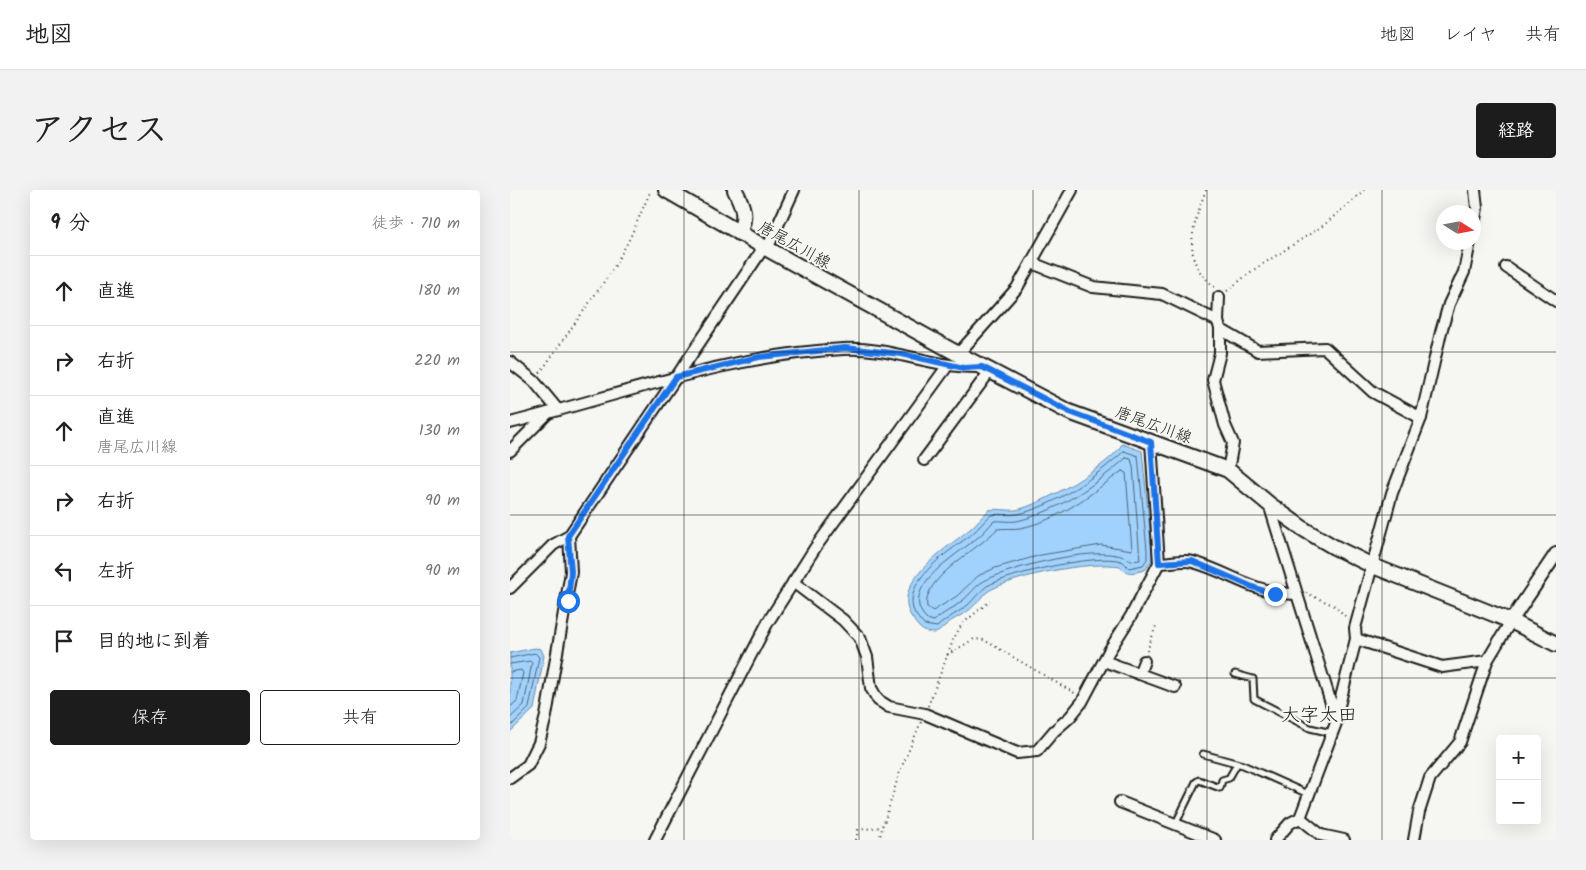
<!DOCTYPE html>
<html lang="ja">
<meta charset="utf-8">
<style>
body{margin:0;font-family:Kalam,"Klee One",sans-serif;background:#f2f2f2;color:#222}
.controls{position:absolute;right:15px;bottom:15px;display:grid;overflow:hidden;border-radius:5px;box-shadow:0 5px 20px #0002}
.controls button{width:45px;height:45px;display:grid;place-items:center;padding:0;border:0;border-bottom:1px solid #e0e0e0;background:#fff;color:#222;font:25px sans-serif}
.compass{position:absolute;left:926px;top:15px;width:45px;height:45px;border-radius:50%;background:#fff;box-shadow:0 5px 20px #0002;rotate:101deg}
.stop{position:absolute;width:15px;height:15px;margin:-11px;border:4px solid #1a73e8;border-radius:50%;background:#fff}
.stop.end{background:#1a73e8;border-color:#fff;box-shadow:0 1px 5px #0008}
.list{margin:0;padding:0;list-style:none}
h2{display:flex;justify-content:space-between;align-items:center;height:65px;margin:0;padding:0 20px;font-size:21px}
h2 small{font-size:16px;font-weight:400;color:#767676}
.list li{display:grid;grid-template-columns:32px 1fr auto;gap:15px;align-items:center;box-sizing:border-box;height:70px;padding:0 20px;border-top:1px solid #e0e0e0}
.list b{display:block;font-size:19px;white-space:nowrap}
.list p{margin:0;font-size:16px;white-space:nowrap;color:#767676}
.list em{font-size:16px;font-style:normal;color:#767676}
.actions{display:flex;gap:10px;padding:15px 20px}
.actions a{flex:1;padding:11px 0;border:1px solid #1c1c1c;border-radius:5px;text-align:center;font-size:18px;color:#1c1c1c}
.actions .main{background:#1c1c1c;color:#fff}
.icon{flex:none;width:28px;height:28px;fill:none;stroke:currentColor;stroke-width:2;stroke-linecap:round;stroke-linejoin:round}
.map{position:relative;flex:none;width:1046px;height:650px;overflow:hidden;border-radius:5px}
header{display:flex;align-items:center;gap:30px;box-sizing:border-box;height:70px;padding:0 25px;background:#fff;border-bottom:1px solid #e0e0e0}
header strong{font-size:24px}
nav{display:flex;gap:28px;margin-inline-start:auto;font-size:18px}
.intro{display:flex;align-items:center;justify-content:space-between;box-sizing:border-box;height:120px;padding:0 30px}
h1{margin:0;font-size:35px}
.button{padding:12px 22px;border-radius:5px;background:#1c1c1c;color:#fff;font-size:18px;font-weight:700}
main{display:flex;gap:30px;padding:0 30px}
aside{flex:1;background:#fff;border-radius:5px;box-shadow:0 5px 20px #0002}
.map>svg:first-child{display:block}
.water{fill:#a0d2fd;stroke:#6b89a3}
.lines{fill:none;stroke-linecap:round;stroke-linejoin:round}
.shore{stroke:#516576;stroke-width:1}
.service-casing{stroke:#1c1c1c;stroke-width:9}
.minor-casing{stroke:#1c1c1c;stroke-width:14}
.tertiary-casing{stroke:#1c1c1c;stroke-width:16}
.secondary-casing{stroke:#1c1c1c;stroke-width:18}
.path{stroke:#1c1c1c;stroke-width:2;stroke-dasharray:1 4;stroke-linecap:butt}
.service{stroke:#f6f6f2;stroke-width:5}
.minor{stroke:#f6f6f2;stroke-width:10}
.tertiary{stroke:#f6f6f2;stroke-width:12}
.secondary{stroke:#f6f6f2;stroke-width:14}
.route{stroke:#1a73e8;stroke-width:6}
.grid{fill:none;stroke:#1c1c1c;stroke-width:1;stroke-opacity:0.55}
.labels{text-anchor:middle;stroke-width:4;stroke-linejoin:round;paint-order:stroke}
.street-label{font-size:16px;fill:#1c1c1c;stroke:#f6f6f2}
.quarter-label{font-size:19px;fill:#1c1c1c;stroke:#f6f6f2}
</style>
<header>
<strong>地図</strong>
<nav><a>地図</a><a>レイヤ</a><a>共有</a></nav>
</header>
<div class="intro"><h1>アクセス</h1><a class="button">経路</a></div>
<main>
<aside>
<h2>9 分<small>徒歩 · 710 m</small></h2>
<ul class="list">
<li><svg class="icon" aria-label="ahead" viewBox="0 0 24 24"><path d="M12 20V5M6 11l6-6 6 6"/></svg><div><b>直進</b></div><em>180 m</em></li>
<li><svg class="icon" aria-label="right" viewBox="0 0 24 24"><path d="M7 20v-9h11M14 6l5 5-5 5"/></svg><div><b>右折</b></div><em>220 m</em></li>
<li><svg class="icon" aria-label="ahead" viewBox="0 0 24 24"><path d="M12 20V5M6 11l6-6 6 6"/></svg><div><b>直進</b><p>唐尾広川線</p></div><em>130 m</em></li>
<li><svg class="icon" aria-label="right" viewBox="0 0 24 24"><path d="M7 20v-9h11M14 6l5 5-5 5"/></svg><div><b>右折</b></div><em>90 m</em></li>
<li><svg class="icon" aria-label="left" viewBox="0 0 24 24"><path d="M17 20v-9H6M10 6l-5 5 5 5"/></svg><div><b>左折</b></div><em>90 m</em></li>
<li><svg class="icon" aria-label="arrive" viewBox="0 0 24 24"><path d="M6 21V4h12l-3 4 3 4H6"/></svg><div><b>目的地に到着</b></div></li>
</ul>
<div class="actions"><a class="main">保存</a><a>共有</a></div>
</aside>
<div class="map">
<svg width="1046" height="650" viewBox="0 0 1046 650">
<rect width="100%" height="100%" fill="#f6f6f2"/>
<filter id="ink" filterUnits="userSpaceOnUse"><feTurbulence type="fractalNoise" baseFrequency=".02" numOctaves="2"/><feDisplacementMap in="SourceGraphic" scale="10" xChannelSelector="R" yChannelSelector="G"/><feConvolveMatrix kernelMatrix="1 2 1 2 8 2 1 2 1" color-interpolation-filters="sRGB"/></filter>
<g filter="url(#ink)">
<g class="water">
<path d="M612 254 632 261 642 360V370L635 380C625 382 617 386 610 376 578 371 509 385 480 400 472 405 466 415 458 421 451 426 442 429 436 435 432 438 429 443 424 443 413 443 408 437 403 429 377 394 439 357 460 339 467 333 472 326 479 320 488 318 497 321 506 320 529 316 603 274 612 254Z"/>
<polygon points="25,458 31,459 34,466 24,519 0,542 0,463"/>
</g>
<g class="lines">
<g class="shore">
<path d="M614 261 628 266 637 360V369L633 375 619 378C616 376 615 372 611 371 588 363 498 384 477 396 470 401 464 409 458 415 448 423 436 428 427 437L414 435C410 430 405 425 403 419 394 388 443 359 462 344 469 338 474 331 481 325 490 323 499 326 508 324 545 316 587 286 614 261Z"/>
<path d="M616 268 621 269 623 276 630 370 621 371C599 351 500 377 474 391 466 395 460 405 452 411 443 419 432 423 424 431L417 429C414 426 410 421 409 416 403 389 451 362 467 348 474 343 478 337 484 331 492 330 502 333 511 330 549 320 587 294 616 268Z"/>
<path d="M612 281 616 283 622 360 591 355 531 365 485 378 468 386 447 406 423 421 417 417C411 388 471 358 487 339 495 338 503 339 510 338 549 331 582 303 612 281Z"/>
<polyline points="0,468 25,463 29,467 19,518 0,537"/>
<polyline points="0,474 20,471 22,473 14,515 0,528"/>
<polyline points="0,482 11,480 13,483 7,511 0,517"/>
</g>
<defs>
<g id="service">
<polyline points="725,484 743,489 744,509 800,538 822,543"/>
<polyline points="693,564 733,575 798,604"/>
<polyline points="665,635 686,592 689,590 710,598 712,590 719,588 727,574"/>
</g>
<g id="minor">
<polyline points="964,35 967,18 965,0"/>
<polyline points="257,59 284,0"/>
<polyline points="522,73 583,97 652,104 708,131"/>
<polyline points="996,77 1046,111"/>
<polyline points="709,107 708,131 710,139 710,163 703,190 715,235 723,253 718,280"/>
<polyline points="710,139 748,161 815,158 863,202 911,228"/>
<polyline points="448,164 507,98 562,0"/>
<polyline points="0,172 24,191 48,220"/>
<path d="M0 233C111 205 217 165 333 159 380 156 425 179 472 177"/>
<polyline points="0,261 38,223"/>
<polyline points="414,270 480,181"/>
<polyline points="759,314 825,526"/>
<path d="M649 373C659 373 674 369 683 372 723 383 740 403 786 404"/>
<polyline points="283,392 333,430 350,448 357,467 361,498 368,510 379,517 415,524 507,563 527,561 544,541 560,527 572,512 599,461 621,426 649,373 641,252"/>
<polyline points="0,398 43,355 59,346"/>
<polyline points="846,449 932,477 977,471"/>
<polyline points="594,471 665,497"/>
<polyline points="629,484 634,471"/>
<polyline points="0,588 18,575 29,553 36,526 61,382 59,346 254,57"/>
<polyline points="610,612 705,650"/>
<polyline points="790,628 811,645 834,650"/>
<polyline points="145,650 258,432 305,358 438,175"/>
<polyline points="765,650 780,633 790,628 826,533 826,527 846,449 845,438 882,303 911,228 931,142 939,114 954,82 960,52"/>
<polyline points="904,650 909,622 920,588 950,552 977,471 1001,431"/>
</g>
<polyline id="tertiary" points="1001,431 1046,364"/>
<g id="secondary">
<polyline points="156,0 254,57 448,164 559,222 718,280 759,314 795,340 824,357 863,376 1001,431 1046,454"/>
<path d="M225 0C233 16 237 26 229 43"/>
</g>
</defs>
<use href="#service" class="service-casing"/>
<use href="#minor" class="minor-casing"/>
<use href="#tertiary" class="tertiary-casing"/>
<use href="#secondary" class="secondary-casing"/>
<g class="path">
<path d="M696 0C687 24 674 57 689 80 693 87 700 92 705 98"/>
<polyline points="717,101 742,81 814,35 854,0"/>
<polyline points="30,183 103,79 120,48 141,0"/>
<polyline points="796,403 825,416 838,429"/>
<polyline points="637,461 647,433"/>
<polyline points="437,465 464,449 474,450 566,504"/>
<polyline points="418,516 444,448 452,434 480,411"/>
<polyline points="346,650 348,640 371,637 374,633 390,581 411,532"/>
<polyline points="369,650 373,635"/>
</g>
<use href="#service" class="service"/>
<use href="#minor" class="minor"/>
<use href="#tertiary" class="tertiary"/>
<use href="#secondary" class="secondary"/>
</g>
</g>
<g class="lines" filter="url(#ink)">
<polyline class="route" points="58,411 61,382 58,346 166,187 249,167 335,158 392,164 454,178 472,177 560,222 641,252 649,373 682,371 745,398 765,404"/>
</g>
<path class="grid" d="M174 0V650M349 0V650M523 0V650M697 0V650M872 0V650M0 162H1046M0 325H1046M0 488H1046"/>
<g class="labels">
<g class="street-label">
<text transform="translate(285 54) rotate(29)" y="6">唐尾広川線</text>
<text transform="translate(644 234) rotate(20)" y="6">唐尾広川線</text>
</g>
<g class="quarter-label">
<text x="809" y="531">大字太田</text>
</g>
</g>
</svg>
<div class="controls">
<button>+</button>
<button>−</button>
</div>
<svg class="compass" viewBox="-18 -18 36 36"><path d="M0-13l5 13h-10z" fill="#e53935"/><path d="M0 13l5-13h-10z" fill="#767676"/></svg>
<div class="stop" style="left:58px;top:411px"></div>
<div class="stop end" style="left:765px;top:404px"></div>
</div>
</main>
